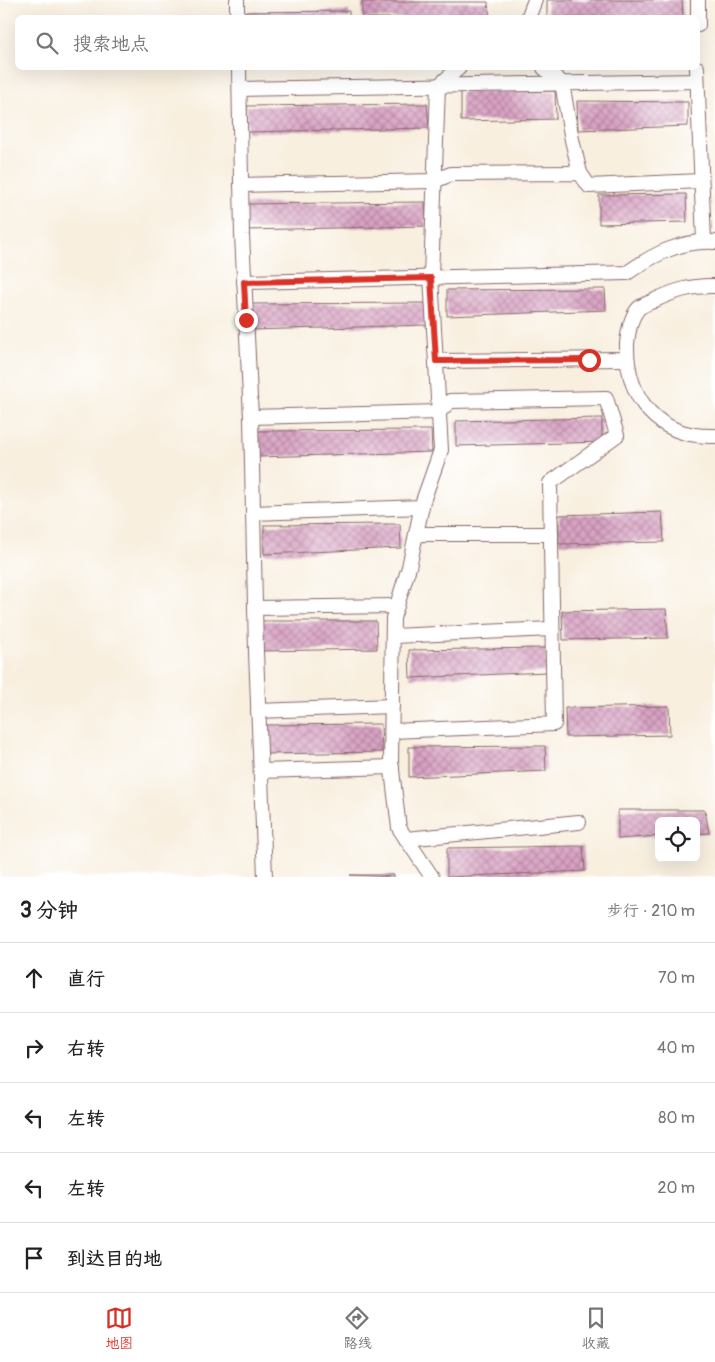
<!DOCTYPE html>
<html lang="zh">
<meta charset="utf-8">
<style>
body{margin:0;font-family:Pangolin,"LXGW WenKai TC",sans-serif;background:#f6f6f6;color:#222}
.controls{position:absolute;right:15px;bottom:15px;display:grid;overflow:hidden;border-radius:8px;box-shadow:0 5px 20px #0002}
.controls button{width:45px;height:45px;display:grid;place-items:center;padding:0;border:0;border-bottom:1px solid #e0e0e0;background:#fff;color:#222;font:25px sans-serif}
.stop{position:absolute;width:15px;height:15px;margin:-11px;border:4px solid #d93025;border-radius:50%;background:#fff}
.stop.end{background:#d93025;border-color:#fff;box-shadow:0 1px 5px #0008}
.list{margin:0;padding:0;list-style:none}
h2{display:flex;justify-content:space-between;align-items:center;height:65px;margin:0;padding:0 20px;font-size:21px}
h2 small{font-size:16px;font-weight:400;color:#767676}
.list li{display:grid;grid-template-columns:32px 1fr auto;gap:15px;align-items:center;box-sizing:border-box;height:70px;padding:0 20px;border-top:1px solid #e0e0e0}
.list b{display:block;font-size:19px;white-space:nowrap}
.list em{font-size:16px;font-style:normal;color:#767676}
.icon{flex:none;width:28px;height:28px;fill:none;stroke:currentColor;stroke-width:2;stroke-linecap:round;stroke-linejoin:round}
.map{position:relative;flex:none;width:715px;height:877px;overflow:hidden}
.search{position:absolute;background:#fff;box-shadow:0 5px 20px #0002;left:15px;right:15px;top:15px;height:55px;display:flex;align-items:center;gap:12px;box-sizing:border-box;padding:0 18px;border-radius:8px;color:#767676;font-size:19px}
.sheet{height:415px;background:#fff}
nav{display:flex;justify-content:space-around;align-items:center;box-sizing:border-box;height:70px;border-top:1px solid #e0e0e0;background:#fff;font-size:14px;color:#767676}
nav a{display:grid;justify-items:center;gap:2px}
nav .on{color:#d93025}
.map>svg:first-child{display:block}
.building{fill:url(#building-cross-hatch)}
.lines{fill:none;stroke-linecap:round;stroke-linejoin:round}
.minor-casing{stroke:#87686a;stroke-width:16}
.minor{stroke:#fff;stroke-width:14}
.route{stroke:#d93025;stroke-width:6}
</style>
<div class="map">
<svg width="715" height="877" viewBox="0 0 715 877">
<defs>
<pattern id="building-cross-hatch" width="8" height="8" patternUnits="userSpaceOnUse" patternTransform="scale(1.25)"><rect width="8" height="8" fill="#d9a3c4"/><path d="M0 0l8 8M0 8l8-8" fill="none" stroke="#b2849f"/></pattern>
</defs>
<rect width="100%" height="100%" fill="#fff"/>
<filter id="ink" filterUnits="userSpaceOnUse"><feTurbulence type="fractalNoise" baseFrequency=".02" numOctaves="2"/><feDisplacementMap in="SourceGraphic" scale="10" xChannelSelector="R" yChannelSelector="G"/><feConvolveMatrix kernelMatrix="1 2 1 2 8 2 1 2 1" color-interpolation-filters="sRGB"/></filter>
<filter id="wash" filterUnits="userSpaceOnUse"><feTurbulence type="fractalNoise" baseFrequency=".0096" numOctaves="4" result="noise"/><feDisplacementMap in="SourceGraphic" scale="20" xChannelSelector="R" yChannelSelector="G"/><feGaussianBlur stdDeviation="1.12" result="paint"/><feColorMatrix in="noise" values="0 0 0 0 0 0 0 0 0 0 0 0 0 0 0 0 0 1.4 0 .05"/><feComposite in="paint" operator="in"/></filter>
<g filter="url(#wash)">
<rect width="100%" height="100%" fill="#f8efdf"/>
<g id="blocks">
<g class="building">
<polygon points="547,0 682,0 683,18 547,18"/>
<polygon points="362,2 488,2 490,18 362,18"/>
<polygon points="349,11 349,18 245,18 245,12"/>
<polygon points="555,91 556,119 461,121 461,92"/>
<polygon points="577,101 688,102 688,126 578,130"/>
<polygon points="427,104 429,128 247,132 247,106"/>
<polygon points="686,194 687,222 599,224 599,195"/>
<polygon points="425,202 426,226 245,230 245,204"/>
<polygon points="605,289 606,310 447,316 447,290"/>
<polygon points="426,303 427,325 252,330 251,304"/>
<polygon points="602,418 602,442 456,446 456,421"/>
<polygon points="431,430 432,452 257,457 257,431"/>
<polygon points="662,512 664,542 559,544 559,515"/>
<polygon points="400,524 401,548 264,554 264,525"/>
<polygon points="666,609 668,638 563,640 562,611"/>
<polygon points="258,621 376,621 377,649 258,651"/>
<polygon points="546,648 547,672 410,678 409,650"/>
<polygon points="669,706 670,735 566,737 565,708"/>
<polygon points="381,724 382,752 263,754 263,725"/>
<polygon points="545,746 546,771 409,777 409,747"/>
<polygon points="618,810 705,810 709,833 696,834 696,821 659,821 659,836 618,839"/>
<polygon points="583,846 585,871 447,877 447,848"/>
<polygon points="350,875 394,875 394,877"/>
</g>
</g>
</g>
<g filter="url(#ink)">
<use href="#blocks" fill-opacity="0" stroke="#87686a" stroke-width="1"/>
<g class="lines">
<defs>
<g id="minor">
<polyline points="237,0 237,18"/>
<polyline points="528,18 535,0"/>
<polyline points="698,25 698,0"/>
<polyline points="239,68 242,235 251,417 256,652 265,877"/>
<polyline points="544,68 562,83 572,140 580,173"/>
<polyline points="697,68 704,242"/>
<polyline points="240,89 697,81"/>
<polyline points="241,185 434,181 451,174 580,173 589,186 701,181"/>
<path d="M244 282 627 273C654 254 681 240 715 242"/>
<path d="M715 286C692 285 674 291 653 301 649 303 642 305 639 308 631 316 628 333 627 344 626 399 658 438 715 436"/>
<polyline points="436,361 627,359"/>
<polyline points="251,417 439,412 450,401 606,398 617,435 550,483 554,724 392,731"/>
<polyline points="253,513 422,507"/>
<polyline points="416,534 551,534"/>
<polyline points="255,608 397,606"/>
<polyline points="393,636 552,629"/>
<polyline points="258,711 392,706"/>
<polyline points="261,771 392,767"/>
<polyline points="406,839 579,822"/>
<polyline points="432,877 399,828 391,762 393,618 409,567 423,501 441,450 431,277 438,86 459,68"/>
</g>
</defs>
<use href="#minor" class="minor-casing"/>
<use href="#minor" class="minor"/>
</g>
</g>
<g class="lines" filter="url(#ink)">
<polyline class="route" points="246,320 244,282 431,278 436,361 589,360"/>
</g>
</svg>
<div class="controls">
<button><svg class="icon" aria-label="locate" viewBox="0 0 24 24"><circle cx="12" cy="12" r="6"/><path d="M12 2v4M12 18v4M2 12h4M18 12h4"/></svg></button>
</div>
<div class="stop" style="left:589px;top:360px"></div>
<div class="stop end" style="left:246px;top:320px"></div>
<div class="search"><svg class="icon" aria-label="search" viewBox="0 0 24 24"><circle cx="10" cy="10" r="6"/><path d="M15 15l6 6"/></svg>搜索地点</div>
</div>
<section class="sheet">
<h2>3 分钟<small>步行 · 210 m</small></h2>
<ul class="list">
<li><svg class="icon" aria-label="ahead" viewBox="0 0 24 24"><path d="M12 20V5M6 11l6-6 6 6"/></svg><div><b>直行</b></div><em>70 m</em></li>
<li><svg class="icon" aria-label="right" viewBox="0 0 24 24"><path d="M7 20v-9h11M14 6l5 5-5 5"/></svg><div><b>右转</b></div><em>40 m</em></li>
<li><svg class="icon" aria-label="left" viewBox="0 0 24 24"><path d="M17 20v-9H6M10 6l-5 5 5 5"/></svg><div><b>左转</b></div><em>80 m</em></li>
<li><svg class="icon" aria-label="left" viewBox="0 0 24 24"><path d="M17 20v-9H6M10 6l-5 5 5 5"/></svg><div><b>左转</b></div><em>20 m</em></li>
<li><svg class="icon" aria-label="arrive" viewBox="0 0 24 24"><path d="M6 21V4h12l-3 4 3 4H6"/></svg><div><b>到达目的地</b></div></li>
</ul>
</section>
<nav>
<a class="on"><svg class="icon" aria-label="map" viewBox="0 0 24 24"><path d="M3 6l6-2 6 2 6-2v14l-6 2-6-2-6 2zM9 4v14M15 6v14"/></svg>地图</a>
<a><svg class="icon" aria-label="directions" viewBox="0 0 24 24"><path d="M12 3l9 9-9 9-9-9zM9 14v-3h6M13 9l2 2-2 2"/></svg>路线</a>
<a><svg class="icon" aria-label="saved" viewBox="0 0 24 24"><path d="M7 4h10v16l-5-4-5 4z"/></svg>收藏</a>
</nav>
